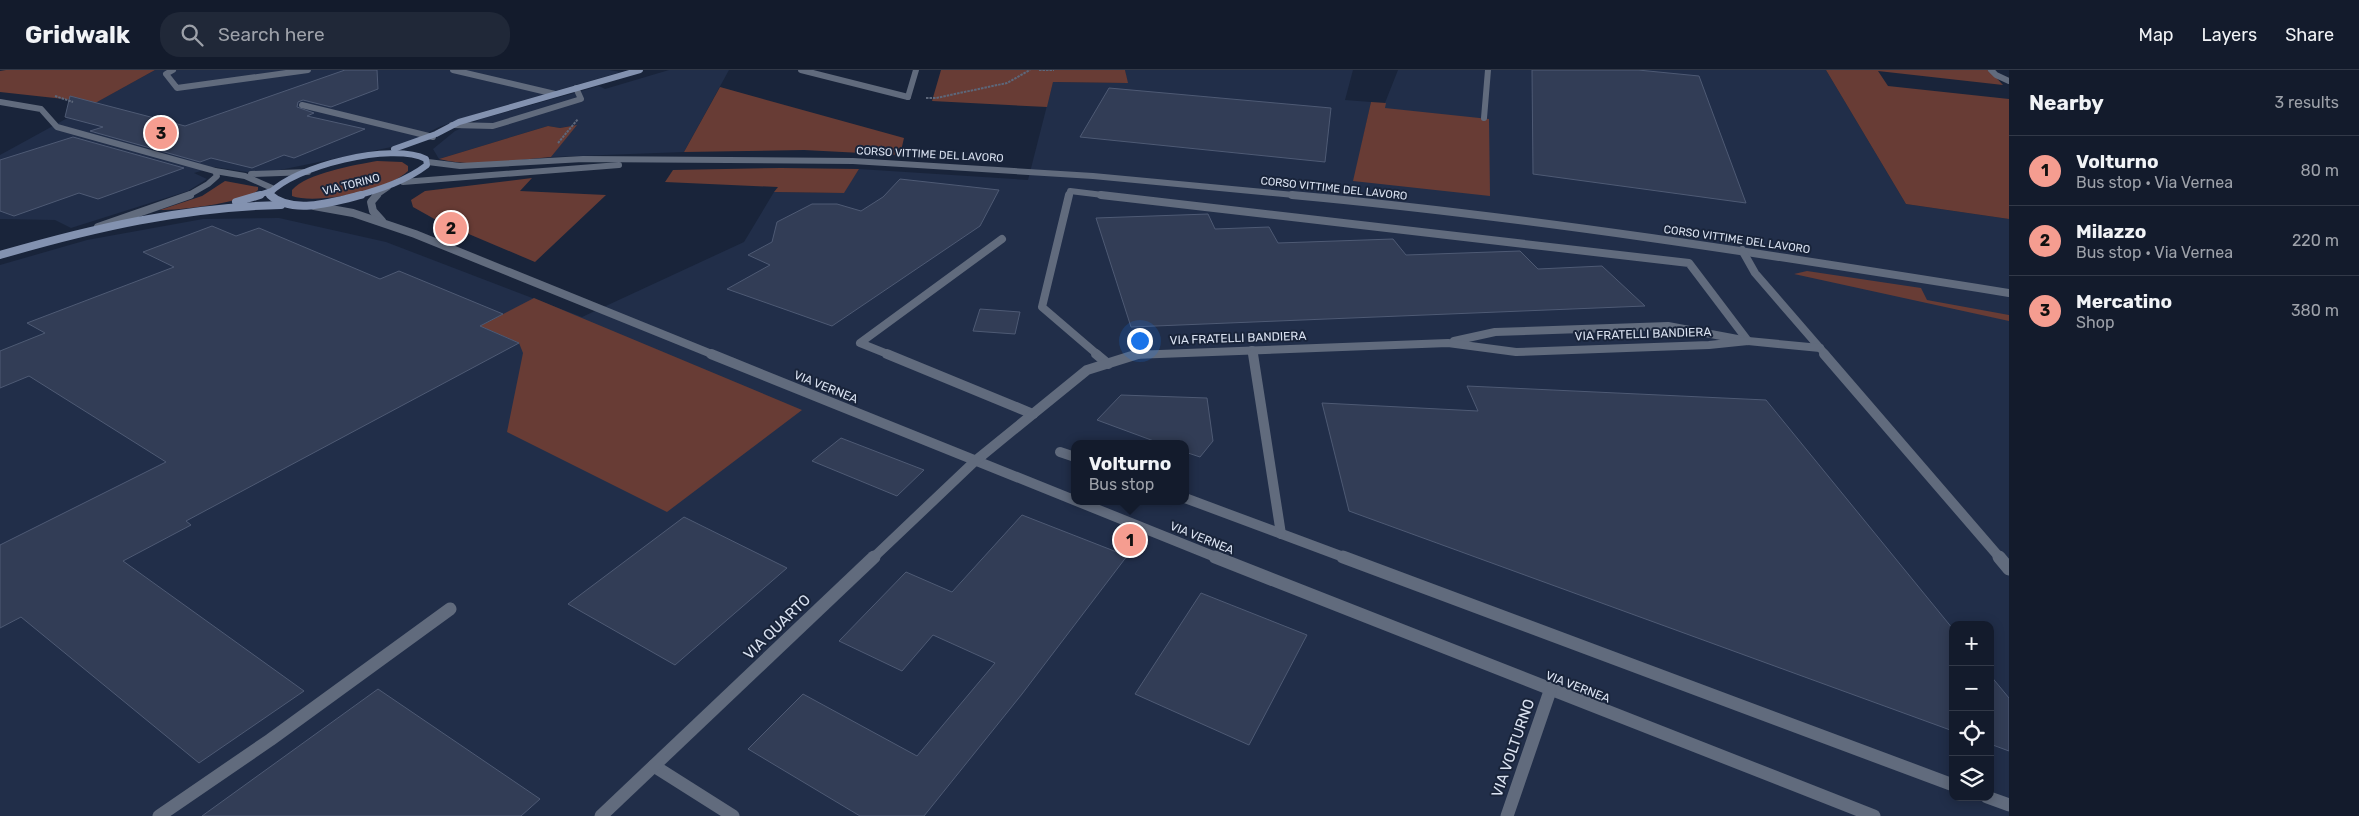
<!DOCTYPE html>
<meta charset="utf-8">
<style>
body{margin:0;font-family:Rubik,sans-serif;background:#202838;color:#f1f3f6}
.controls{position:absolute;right:15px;bottom:15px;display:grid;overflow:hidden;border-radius:10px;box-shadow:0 2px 12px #0003}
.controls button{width:45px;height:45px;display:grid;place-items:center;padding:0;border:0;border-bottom:1px solid #323948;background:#131b2c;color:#f1f3f6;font:25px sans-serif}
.you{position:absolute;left:1139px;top:270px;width:18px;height:18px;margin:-12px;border:4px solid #fff;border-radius:50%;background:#1a73e8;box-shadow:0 0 0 8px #1a73e833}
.badge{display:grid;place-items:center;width:32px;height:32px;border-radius:50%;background:#f59d90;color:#111;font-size:16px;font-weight:700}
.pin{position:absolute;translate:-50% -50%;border:2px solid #fff;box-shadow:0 1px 5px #0006}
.popup{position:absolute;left:1071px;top:370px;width:118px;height:65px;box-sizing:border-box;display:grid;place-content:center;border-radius:10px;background:#131b2c;filter:drop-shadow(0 1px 4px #0005);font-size:16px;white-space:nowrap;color:#9da1a9}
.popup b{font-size:19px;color:#f1f3f6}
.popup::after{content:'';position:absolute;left:50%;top:100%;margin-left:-10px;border:10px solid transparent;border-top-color:#131b2c}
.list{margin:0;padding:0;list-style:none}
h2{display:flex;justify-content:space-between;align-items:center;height:65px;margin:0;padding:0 20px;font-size:21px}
h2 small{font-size:16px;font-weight:400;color:#9da1a9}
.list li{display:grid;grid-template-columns:32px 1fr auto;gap:15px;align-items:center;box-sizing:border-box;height:70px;padding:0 20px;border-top:1px solid #323948}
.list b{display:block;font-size:19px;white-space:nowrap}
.list p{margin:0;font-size:16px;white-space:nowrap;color:#9da1a9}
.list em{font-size:16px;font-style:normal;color:#9da1a9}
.icon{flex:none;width:28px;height:28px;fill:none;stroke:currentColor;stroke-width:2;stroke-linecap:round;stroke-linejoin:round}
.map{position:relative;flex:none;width:2009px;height:746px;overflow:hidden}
header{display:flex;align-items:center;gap:30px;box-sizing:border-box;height:70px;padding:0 25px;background:#131b2c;border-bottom:1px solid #323948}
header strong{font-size:24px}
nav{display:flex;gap:28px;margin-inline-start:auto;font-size:18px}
.search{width:350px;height:45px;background:#202838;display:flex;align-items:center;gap:12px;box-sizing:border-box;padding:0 18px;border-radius:20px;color:#9da1a9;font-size:19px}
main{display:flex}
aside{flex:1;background:#131b2c}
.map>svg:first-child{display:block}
.built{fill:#212e49;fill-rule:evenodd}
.green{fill:#683c35}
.building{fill:#323d56;stroke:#4e5a74}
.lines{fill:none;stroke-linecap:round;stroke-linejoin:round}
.path{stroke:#5d677a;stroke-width:2;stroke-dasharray:2.5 1;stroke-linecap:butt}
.service-far2{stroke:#616b7d;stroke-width:6}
.service-far1{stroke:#616b7d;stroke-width:10}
.service{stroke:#616b7d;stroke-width:13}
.minor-far3{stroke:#616b7d;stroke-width:6}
.minor-far2{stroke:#616b7d;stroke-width:8}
.minor-far1{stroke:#616b7d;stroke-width:10}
.minor{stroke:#616b7d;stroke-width:13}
.secondary-far1{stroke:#8392b0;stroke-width:6}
.secondary{stroke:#8392b0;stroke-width:8}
.labels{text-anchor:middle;stroke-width:4;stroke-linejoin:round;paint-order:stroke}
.far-street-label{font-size:11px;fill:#dae2f1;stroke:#19243a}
.street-label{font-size:12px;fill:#dae2f1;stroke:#19243a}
.near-street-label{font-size:15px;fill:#dae2f1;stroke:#19243a}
</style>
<header>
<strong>Gridwalk</strong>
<div class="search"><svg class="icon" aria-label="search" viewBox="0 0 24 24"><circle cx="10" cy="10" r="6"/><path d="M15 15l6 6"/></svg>Search here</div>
<nav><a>Map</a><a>Layers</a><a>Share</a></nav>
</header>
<main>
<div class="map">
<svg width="2009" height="746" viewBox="0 0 2009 746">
<rect width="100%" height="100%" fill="#19243a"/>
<g class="built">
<polygon points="155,0 609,0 621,2 479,43 439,57 406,74 280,100 247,102 214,97 194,103 207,109 188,121 71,158 55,150 0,149 0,85"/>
<polygon points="669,0 729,0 684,82 551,87 576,55 560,58 548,56 439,89 433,79 455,61 481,49 599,16 605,19"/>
<path d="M1125 0H1353L1345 30 1371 32 1354 111 1398 0H1826L1906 134 2009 149V746H0V195L87 170 203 149 279 148 386 172 582 247 744 172 774 122 843 123 859 99 1028 110 1053 12 1127 13ZM1075 374H1185V431H1075ZM1953 555H1990V727H1953Z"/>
</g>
<g class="green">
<polygon points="6,0 155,0 79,42 73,30 0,22 0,1"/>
<polygon points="941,0 1125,0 1128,13 1053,12 1047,37 932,31"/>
<polygon points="1826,0 1989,0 2003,15 1878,1 1888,16 2009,29 2009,149 1906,134"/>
<polygon points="720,17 904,68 900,85 804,80 684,82"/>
<polygon points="1371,32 1386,33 1385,38 1489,49 1490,126 1353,111"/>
<path d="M577 55 551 87C514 90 475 98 439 89L548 56 560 58Z"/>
<path d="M377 91 402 92 408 96V101C389 120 317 135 292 126V120C307 103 355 95 377 91Z"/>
<polygon points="781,98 859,99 844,123 774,122 778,117 665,112 673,100"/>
<polygon points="532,108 520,121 606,125 535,192 438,151 413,137 411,130 425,121"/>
<path d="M225 111 258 117V120C245 133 179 140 160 140L202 126Z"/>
<polygon points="1807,201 1921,218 1927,230 2009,245 2009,251 1794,204"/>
<polygon points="534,228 802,340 667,442 507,362 523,283 519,273 480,256"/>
</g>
<g class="building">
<polygon points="345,0 377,0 378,19 331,37 303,30 298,32 297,37 314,43 307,46 365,59 294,88 284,85 252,98 211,88 200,92 90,61 103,57 65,47 70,26 185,56"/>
<polygon points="1532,0 1638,0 1699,6 1746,133 1533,104"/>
<polygon points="1109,18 1331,38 1325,92 1080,67"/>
<polygon points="73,67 184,98 98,129 79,123 14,146 0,141 0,90"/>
<polygon points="900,109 999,120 980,156 832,256 727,219 770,195 748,185 772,172 777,152 812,134 837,134 861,141 883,127"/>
<polygon points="1208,144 1215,159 1269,157 1278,173 1393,169 1406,185 1520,181 1538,199 1602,196 1645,236 1131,257 1096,148"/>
<polygon points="212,156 236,166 259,158 380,209 399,201 503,244 480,256 519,273 186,451 191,455 123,491 304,621 199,693 21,547 0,558 0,475 166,392 29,306 0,318 0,281 45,263 27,253 174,197 143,182"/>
<polygon points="980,239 1020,242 1015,264 973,261"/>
<polygon points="1467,316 1766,330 1953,559 1953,661 1349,441 1322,333 1478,341"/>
<polygon points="1121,325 1207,328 1213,371 1200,387 1185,382 1185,374 1162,374 1097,350"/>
<polygon points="841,368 924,400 897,426 812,391"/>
<polygon points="1022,445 1127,486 1022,624 924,746 860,746 748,679 803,624 917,686 995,593 933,565 902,601 839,571 906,502 952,522"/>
<polygon points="684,447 787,498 675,595 568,534"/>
<polygon points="1201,523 1307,565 1249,675 1135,624"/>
<polygon points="1990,605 2009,628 2009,681 1990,674"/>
<polygon points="378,619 540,729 521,746 202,746"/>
</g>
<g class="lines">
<g class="path">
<polyline points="1039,0 1054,0"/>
<polyline points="55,26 73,32"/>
<polyline points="926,28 936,28 1007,13 1030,0"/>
<polyline points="558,73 578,49"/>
</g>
<g class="service-far2">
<polyline points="173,0 166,4 177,18 308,0"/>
<polyline points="908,27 916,0"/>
<polyline points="302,35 433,67"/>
<polyline points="1484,48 1488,0"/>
<polyline points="452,55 493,56 581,29 576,18"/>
</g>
<g class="service-far1">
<polyline points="1060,382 1075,387"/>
<polyline points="1185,428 1346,488"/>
</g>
<g class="service">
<polyline points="1343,487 1953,715"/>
<polyline points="1987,727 2009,735"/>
<polyline points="159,746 270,670 450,539"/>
</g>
<g class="minor-far3">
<polyline points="453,0 555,24"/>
<polyline points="801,0 908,27"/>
<polyline points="1991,0 1996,5 2009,11"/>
<polyline points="0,32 41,39 57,57 215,101 245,106 272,118"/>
<polyline points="428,92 460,96 583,89 853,91 1093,106 1305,126"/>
<polyline points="251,104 308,102"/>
<polyline points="403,112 619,95"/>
<polyline points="187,126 208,114 217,106 215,101"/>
<polyline points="375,126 388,117"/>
<polyline points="1069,126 1070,121 1111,126"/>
</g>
<g class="minor-far2">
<polyline points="377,125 371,132 373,141 382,151"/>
<polyline points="1069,125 1042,237 1098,285"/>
<polyline points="1101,125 1689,193 1748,271"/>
<path d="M1292 125C1532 147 1771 185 2009 223"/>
<polyline points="314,136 353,143 415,164 714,285"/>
<polyline points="98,157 190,125"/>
<polyline points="1742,180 1755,203 1826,285"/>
<polyline points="1454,271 1495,262 1668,256 1748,271 1820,278"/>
<polyline points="1252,280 1253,285"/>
<polyline points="890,285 860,273 1002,169"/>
<polyline points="1133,285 1448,273 1516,282 1709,275 1748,271"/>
</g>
<g class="minor-far1">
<polyline points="711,284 1218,488"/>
<polyline points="887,284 1033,344"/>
<polyline points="1096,284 1108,294"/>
<polyline points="1253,284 1281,464"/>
<polyline points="1824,284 2000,488"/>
<polyline points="873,488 974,392 1087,300 1138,284"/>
</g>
<g class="minor">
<polyline points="1215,487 1874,746"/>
<polyline points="1999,487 2009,499"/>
<polyline points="654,696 733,746"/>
<polyline points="601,746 874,487"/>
<polyline points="1507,746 1550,621"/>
</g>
<g class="secondary-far1">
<polyline points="394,79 436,64 459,52 640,0"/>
<polyline points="256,126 271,121"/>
<path d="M271 126 269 124C294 96 392 72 426 89L427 95C406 111 381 119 356 126"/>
</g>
<g class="secondary">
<path d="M270 125C292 145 334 132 361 125"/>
<polyline points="236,132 260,125"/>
<path d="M0 185C93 158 184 137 281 135"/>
</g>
</g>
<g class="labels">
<g class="far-street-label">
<text transform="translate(930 84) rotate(3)" y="4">CORSO VITTIME DEL LAVORO</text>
<text transform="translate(351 114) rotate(-14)" y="4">VIA TORINO</text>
<text transform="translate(1334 118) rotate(6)" y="4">CORSO VITTIME DEL LAVORO</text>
<text transform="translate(1737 169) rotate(8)" y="4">CORSO VITTIME DEL LAVORO</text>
</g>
<g class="street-label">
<text transform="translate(1643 264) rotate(-2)" y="4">VIA FRATELLI BANDIERA</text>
<text transform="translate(1238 268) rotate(-2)" y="4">VIA FRATELLI BANDIERA</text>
<text transform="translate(826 317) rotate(22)" y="4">VIA VERNEA</text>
<text transform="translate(1202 468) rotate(22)" y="4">VIA VERNEA</text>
<text transform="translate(1578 617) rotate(21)" y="4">VIA VERNEA</text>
</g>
<g class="near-street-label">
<text transform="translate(777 557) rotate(-44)" y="5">VIA QUARTO</text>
<text transform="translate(1513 678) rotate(-71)" y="5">VIA VOLTURNO</text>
</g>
</g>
</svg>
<div class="controls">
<button>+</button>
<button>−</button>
<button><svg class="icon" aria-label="locate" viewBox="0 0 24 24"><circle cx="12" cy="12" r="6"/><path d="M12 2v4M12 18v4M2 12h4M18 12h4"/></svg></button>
<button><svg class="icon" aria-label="layers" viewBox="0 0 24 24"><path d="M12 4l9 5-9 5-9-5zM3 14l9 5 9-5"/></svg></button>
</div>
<div class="you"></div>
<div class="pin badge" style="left:1130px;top:470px">1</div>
<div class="popup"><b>Volturno</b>Bus stop</div>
<div class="pin badge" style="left:451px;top:158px">2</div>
<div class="pin badge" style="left:161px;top:63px">3</div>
</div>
<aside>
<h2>Nearby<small>3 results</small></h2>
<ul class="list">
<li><span class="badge">1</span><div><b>Volturno</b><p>Bus stop · Via Vernea</p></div><em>80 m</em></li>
<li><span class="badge">2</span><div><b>Milazzo</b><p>Bus stop · Via Vernea</p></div><em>220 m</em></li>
<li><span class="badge">3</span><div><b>Mercatino</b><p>Shop</p></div><em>380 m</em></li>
</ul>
</aside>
</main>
